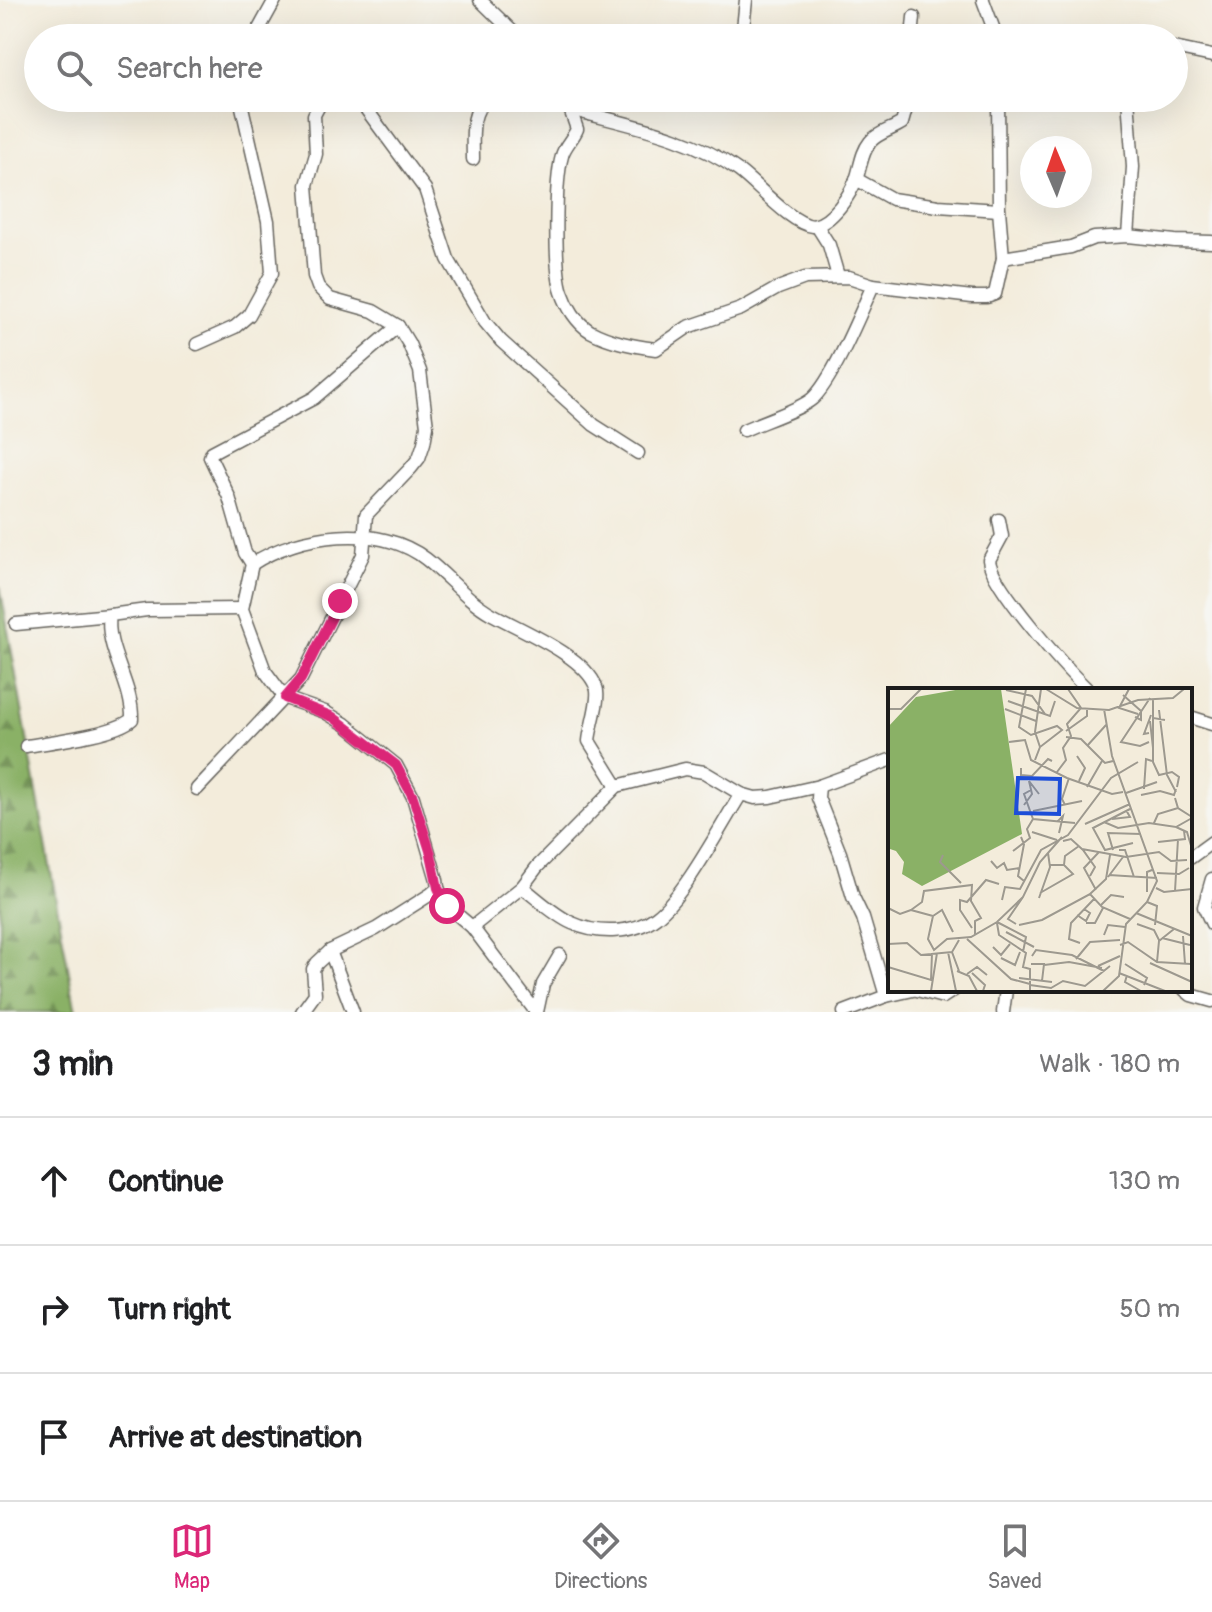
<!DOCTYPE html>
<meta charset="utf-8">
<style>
body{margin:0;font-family:Pangolin,sans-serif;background:#f2f2f2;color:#202124}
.compass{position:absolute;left:1020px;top:136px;width:72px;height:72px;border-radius:50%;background:#fff;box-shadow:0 8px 32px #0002;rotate:358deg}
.stop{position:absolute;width:24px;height:24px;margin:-18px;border:6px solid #db2777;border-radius:50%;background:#fff}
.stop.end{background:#db2777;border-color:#fff;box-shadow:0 2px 8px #0008}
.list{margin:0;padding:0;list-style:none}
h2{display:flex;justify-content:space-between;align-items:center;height:104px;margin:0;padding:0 32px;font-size:34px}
h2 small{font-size:26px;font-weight:400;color:#757577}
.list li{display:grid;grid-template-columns:52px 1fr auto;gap:24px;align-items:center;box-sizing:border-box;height:128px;padding:0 32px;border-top:2px solid #e0e0e0}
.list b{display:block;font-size:30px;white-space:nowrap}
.list em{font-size:26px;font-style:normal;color:#757577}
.icon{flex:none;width:44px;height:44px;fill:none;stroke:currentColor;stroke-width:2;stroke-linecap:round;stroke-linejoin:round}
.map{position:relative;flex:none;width:1212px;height:1012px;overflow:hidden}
.search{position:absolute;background:#fff;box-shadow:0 8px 32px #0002;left:24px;right:24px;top:24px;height:88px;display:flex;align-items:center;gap:20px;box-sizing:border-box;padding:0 28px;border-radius:44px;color:#757577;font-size:30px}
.sheet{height:488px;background:#fff}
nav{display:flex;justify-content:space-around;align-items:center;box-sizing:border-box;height:112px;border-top:2px solid #e0e0e0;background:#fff;font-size:22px;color:#757577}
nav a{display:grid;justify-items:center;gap:4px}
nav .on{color:#db2777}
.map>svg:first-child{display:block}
.forest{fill:url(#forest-firs);stroke:#536641;stroke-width:2}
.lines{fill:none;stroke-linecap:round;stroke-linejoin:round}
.minor-casing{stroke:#67655f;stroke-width:15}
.minor{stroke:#fff;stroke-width:12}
.route{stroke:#db2777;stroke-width:10}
.inset-road{fill:none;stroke:#9d998f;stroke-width:2}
.view{fill:#1d4ed8;fill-opacity:0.15;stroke:#1d4ed8;stroke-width:4}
.inset-edge{fill:none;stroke:#1c1c1c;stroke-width:4}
</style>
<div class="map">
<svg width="1212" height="1012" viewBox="0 0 1212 1012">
<defs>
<pattern id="forest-firs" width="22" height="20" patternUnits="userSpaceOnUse" patternTransform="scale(2)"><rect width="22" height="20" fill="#8ab166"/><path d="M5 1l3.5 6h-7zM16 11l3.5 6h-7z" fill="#708f53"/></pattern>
</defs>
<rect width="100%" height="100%" fill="#f6f6f2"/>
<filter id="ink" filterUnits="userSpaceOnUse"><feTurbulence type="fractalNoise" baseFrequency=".0125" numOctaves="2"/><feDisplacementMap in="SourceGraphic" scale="16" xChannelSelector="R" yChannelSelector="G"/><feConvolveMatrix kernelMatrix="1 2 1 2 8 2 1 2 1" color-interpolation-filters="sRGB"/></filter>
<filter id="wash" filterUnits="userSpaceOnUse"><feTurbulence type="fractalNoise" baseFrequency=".006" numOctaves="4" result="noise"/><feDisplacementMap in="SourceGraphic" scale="32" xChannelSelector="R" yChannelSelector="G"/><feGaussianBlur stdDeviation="1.8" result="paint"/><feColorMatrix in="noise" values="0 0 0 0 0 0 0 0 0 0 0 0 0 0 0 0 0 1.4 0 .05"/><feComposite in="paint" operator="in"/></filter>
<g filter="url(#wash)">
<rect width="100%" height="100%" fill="#f3ecdb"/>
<polygon class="forest" points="0,586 76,1012 0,1012"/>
</g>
<g filter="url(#ink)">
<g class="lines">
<defs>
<g id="minor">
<polyline points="480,0 519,38"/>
<polyline points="983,0 997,38"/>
<polyline points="996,37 1084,38"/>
<polyline points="254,38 275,0"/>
<polyline points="742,38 746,0"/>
<polyline points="912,38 914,17"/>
<polyline points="1174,48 1212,56"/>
<polyline points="358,98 425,189 448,259 485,322 501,341 594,425 638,453"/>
<path d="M553 98 570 109C628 125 690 135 739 171 758 185 791 224 813 226 832 223 851 194 857 177 861 164 862 152 870 142 877 133 893 129 902 123L909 98"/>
<polyline points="998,98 999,210 1003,258 1071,247 1094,238 1128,236 1175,241 1212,242"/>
<polyline points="1128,98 1133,167 1128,236"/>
<path d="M570 109 577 129C573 139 564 146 562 156 555 180 554 269 562 292 567 307 577 323 590 331 610 342 634 346 656 349L688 327 741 309 778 288 805 278 849 277 873 285 972 297H987L995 294 1003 258"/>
<path d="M473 159C473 138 469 111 488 98"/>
<polyline points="856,179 892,199 938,206 999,210"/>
<polyline points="817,226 829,245 838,276"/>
<polyline points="197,344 235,327 249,315 272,273 268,221 240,98"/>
<path d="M744 430C761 422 799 410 812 399 832 382 861 312 873 285"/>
<path d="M999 520 1002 536 989 560C991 585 1067 670 1088 690"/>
<path d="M252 564C299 533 380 523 426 559 449 577 467 600 492 614 521 630 585 656 596 687 601 698 590 727 589 741L617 786"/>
<polyline points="16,624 110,615"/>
<polyline points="1190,717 1212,724"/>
<path d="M26 746C50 742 116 734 132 719 133 684 104 647 110 615L147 610 242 609"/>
<polyline points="819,786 818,798 840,853 853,897 863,918 886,996"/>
<polyline points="197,789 301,679 363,555 366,515 411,468 419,458 424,443 427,426 420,371 409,344 398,326 373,311 330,299 318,287 314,276 307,185 316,154 314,115 323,98"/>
<polyline points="1190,858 1212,842"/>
<polyline points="1212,879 1204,907 1212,924"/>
<path d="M522 887C538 899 554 915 572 923 598 935 634 934 656 917 685 895 720 827 741 794"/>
<polyline points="438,888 447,906 472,927 536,1012"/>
<polyline points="472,927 522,887 537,867 617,786 685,769 704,772 741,794 755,798 770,797 819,786 890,760"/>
<polyline points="330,951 353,1012"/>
<polyline points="917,990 943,997 954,990"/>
<polyline points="1185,990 1191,995 1212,1001"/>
<polyline points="302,1012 315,994 313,969 317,963 330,951 376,929 431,894 438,888 437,880 413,797 396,765 345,724 325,712 285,698 265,671 242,609 252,564 245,553 229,497 210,457 212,452 314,398 398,326"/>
<polyline points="537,1012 543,984 560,955"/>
<polyline points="844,1012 886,996 913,990"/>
<polyline points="1003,1012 1006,990"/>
</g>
</defs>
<use href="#minor" class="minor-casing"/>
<use href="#minor" class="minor"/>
</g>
</g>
<g class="lines" filter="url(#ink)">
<polyline class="route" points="340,601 301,679 285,698 333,717 396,765 413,797 431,854 438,888 447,906"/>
</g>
<g transform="translate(888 688)">
<rect width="304" height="304" fill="#f3ecdb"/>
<path d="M73 1H113L134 146 34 198 14 186 16 174 8 163 2 161 0 170V39L28 9Z" fill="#8ab166"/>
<path class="inset-road" d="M138 1 131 39 143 47 169 38 174 42 152 59 147 72M158 1 189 20 221 22 250 12 285 10 296 1M241 1 231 20 250 26M118 2 144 8 157 26M235 7 253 23V32L247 29M265 12V30L277 32M120 13 162 28 167 13M0 21H13L33 1M117 21 148 33M271 22 279 87 288 104M265 30V74L271 87 284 84 291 89 289 99M262 33 265 60M178 43 199 28V21M261 45 256 46 263 27M178 49 193 51 217 75 225 73M121 54 137 52 143 72 179 90 224 106 235 104M261 54 252 58 233 54 262 10M199 58 218 37M152 59 147 44 153 1M189 68 197 80 191 93M133 80V87L144 88 160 71 164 73M169 84 178 72 175 60 183 48 179 36 193 20 180 1M199 99 214 73M256 101 258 71 264 73M143 102 136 106 145 131 187 135M238 105 269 94M253 107 272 103 286 107 288 101M287 110 290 120 304 129M136 117 144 106 141 93 151 106M177 117 174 111 181 90M242 121 205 140 217 162 245 155M145 123 194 113M224 131 242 129 238 122M170 133 175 128 171 145M216 134 230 140 261 135 288 139 304 130M266 135 270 126 290 120M197 136 242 116M288 139 299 144 304 161M144 144 169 152M133 149 136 156 130 188 136 193M175 153 183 151 195 162 207 179 202 188M270 154 297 151 296 143M194 161 238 169 271 164 283 173 299 172M225 162 220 145 253 146M231 162H237L246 189M125 163 142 150 139 141 145 131M55 167 52 174 73 195M103 173 109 180 116 175 119 182 132 180M176 177 177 168 191 158M269 185 291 186 301 180M221 187 269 190M220 189 235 169M268 200 276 204 304 201M208 202 196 180 211 164M287 203 290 151M259 204V184L264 182M152 205 185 186 176 177H162M202 206 218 191 222 167M151 210 162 179 160 165M114 212 117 199 132 201 153 162 180 147 223 90 250 74M259 214 269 218 267 237M212 218 223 207 236 209M0 220 12 226 23 222M248 225 304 248M189 227 198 233 202 225 196 221M45 228 54 222 65 244M109 234 138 249 135 264M109 235 111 247 138 265 135 279 142 281V303M198 235H207L215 220M128 236 120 231 135 209M249 236 266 242 271 252M131 237 154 232 202 206 214 219 242 231M84 240 72 222V212L79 214 98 192 111 196M118 244 146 259M87 246V233L93 230 83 213 84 197 36 203 34 214 23 222 45 228 40 251 46 262 59 251 83 249 109 234 135 209 152 174 174 149M216 247 220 237 237 239M295 248 297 276M274 250 302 257M79 251 123 291 142 296M192 255 181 251 183 235 206 211M0 256 19 255 33 267 64 264M232 257 240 254 269 274 303 276M105 259 113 267 122 256M60 264 68 303M144 268 148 262 184 267 216 283M113 270 127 277 132 264M188 271 202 254 232 252M269 274 271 253 286 241M262 275 304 294M143 276H156L154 293M237 276 259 290 256 297M156 277 181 274 214 280M210 278 232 268M0 279 43 292 44 265M69 283 81 288 89 303M71 283 64 264 71 252M84 285 97 297 95 303M231 285 277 303M79 286 89 279 99 287M239 287 237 294 253 303M131 290 164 294M142 297 163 300 175 293 197 298 222 278M43 303 49 265M215 303 231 288 238 236 259 214 269 193 224 68 216 21"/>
<path class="view" d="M130 90 172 91 171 126 128 125Z"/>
<rect width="304" height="304" class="inset-edge"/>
</g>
</svg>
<svg class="compass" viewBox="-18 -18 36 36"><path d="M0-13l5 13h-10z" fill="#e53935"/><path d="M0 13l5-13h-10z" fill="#757577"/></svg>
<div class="stop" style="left:447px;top:906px"></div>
<div class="stop end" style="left:340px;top:601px"></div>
<div class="search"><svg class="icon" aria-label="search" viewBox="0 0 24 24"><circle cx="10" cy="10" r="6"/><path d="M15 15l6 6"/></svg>Search here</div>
</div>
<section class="sheet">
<h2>3 min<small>Walk · 180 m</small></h2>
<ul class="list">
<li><svg class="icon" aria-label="ahead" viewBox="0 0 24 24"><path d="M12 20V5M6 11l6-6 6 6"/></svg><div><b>Continue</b></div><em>130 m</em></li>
<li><svg class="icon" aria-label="right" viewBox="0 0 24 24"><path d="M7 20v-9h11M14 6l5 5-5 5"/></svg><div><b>Turn right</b></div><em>50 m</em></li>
<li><svg class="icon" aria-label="arrive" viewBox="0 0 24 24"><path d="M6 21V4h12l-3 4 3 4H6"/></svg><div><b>Arrive at destination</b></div></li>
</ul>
</section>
<nav>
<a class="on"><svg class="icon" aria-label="map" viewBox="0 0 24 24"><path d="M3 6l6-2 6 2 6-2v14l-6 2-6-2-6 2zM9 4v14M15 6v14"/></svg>Map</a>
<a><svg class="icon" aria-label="directions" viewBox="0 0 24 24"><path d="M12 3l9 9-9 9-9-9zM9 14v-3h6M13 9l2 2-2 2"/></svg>Directions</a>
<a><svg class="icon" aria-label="saved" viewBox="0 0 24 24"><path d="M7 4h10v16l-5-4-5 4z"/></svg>Saved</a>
</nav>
